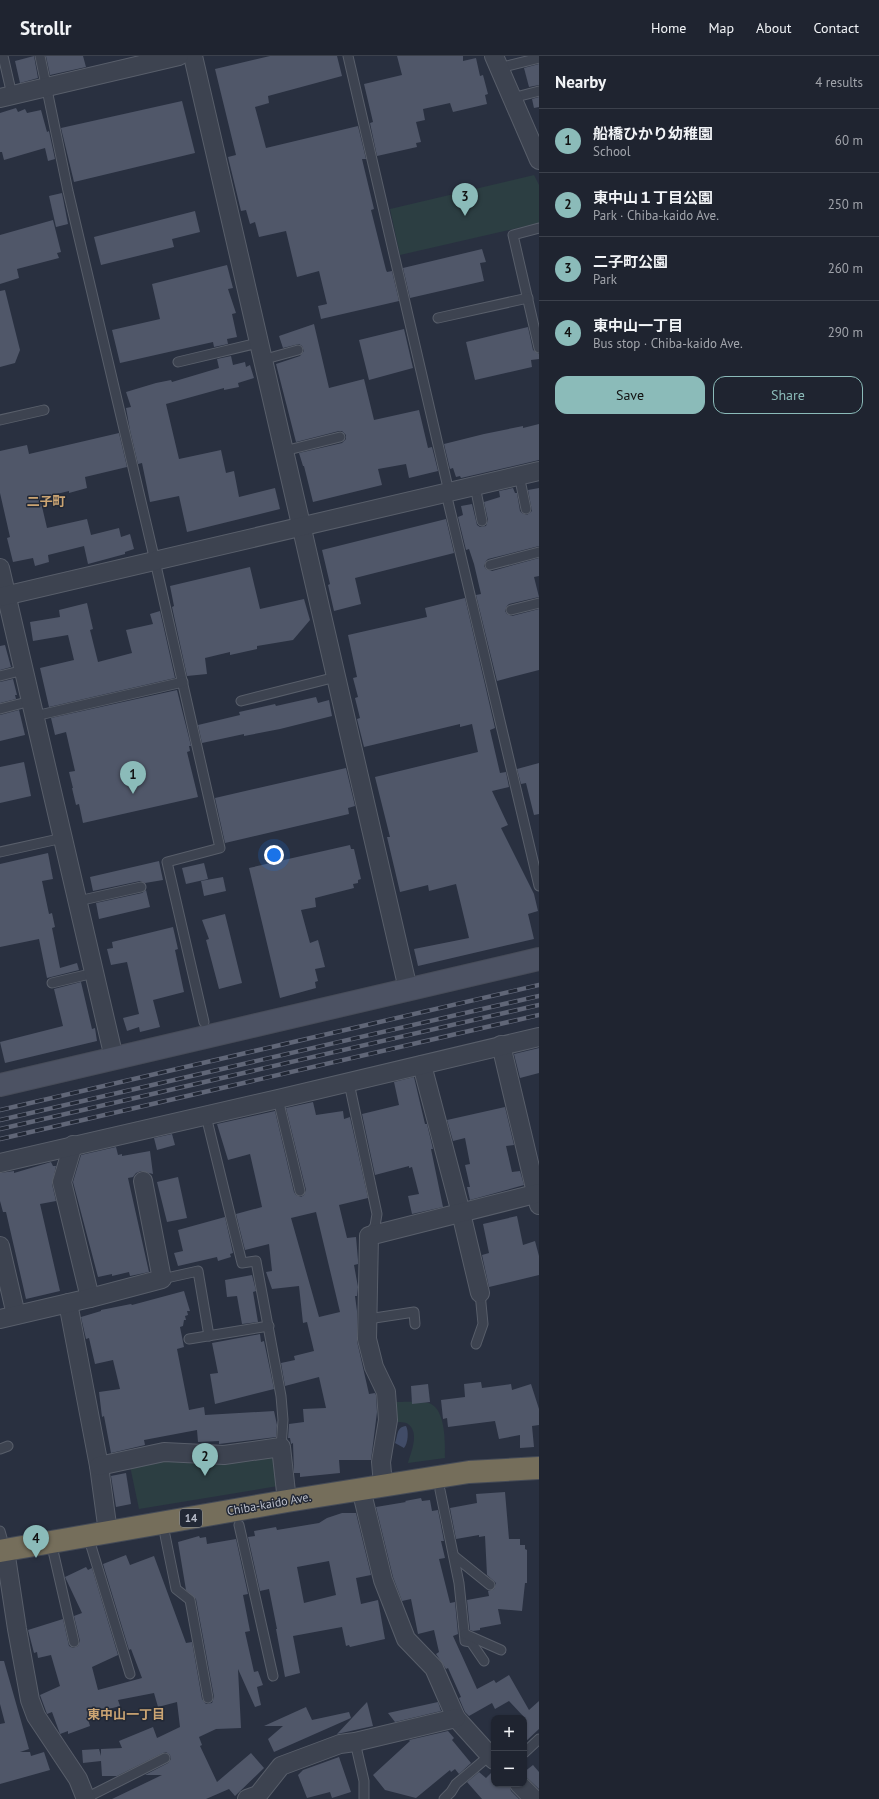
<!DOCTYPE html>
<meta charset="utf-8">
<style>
body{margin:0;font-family:"PT Sans","Noto Sans JP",sans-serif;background:#2c303c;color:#f1f3f6}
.controls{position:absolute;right:12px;bottom:12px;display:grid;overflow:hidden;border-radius:8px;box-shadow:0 1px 3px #0004}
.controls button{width:36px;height:36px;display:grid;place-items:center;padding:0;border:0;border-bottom:1px solid #3c414c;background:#1f2430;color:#f1f3f6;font:20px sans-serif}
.you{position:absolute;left:274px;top:799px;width:14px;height:14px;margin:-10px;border:3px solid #fff;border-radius:50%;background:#1a73e8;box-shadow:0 0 0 6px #1a73e833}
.badge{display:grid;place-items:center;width:26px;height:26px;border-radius:50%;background:#8bbbb9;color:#111;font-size:13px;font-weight:700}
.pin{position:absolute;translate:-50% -33px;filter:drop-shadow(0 1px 2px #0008)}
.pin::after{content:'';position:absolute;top:21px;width:14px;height:12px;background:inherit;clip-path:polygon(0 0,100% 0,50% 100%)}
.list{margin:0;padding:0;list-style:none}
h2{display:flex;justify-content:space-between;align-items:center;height:52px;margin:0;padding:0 16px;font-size:17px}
h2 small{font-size:13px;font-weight:400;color:#a1a4ab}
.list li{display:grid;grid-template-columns:26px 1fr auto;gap:12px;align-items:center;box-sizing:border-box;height:64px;padding:0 16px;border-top:1px solid #3c414c}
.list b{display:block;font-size:15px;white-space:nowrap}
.list p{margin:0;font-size:13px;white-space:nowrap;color:#a1a4ab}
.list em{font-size:13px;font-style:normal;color:#a1a4ab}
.actions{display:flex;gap:8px;padding:12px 16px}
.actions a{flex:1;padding:9px 0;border:1px solid #8bbbb9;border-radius:12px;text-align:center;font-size:14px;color:#8bbbb9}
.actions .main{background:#8bbbb9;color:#111}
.map{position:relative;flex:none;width:539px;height:1743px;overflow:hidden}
header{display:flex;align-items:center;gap:24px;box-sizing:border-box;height:56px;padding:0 20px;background:#1f2430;border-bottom:1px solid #3c414c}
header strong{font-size:19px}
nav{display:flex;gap:22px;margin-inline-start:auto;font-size:14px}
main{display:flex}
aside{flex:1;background:#1f2430}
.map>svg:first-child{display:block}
.green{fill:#2c3e42}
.water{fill:#414c67}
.building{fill:#505769;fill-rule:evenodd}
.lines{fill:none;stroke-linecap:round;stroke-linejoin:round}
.lane-casing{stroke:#585e6a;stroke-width:11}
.street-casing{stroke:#585e6a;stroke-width:20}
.secondary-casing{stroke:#474c59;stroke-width:24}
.highway-casing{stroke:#454b57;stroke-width:24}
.lane{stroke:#3d4350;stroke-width:9}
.street{stroke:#3d4350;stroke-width:18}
.secondary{stroke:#4c5263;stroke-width:22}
.highway{stroke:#756e5b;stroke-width:22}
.rail-casing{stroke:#606677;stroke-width:4.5}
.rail{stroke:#222835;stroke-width:3;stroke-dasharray:9;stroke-linecap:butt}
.labels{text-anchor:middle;stroke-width:3;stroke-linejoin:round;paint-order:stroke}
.shield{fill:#222835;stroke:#8c919d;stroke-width:1}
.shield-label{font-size:11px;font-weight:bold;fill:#babeca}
.street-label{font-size:12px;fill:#babeca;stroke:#222835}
.neighbourhood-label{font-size:13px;font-weight:bold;fill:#cca573;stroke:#222835}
</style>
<header>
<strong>Strollr</strong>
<nav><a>Home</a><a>Map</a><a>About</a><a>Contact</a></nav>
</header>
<main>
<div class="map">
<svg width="539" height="1743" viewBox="0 0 539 1743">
<rect width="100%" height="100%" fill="#293040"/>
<g class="green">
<polygon points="534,119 539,129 539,167 400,199 390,153"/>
<path d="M394 1346C401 1346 424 1345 429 1347 446 1353 445 1387 445 1402L408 1407C411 1396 420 1377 408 1368 405 1366 399 1366 395 1366Z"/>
<polygon points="270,1399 275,1403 278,1430 139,1453 130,1410 165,1403"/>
</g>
<path class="water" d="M406 1370C409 1375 408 1388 404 1392L395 1387C398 1380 396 1371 406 1370Z"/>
<g class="building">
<polygon points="34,0 38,22 20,27 15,5"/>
<polygon points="46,0 83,0 86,11 50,19"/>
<polygon points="270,0 337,0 342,20 268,40 269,47 255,51 266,92 358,70 366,103 362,103 374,153 371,154 386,214 387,216 392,215 399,245 321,263 318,250 327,248 319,215 297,221 286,175 259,181 255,166 250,168 246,154 241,155 228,101 236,99 215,13"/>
<polygon points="397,0 463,0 463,5 476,2 480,20 483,19 488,38 485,39 487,48 453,56 450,47 423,53 425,64 416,66 421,86 416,87 417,91 377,100 370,67 373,66 364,28 402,19"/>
<polygon points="539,8 539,29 529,31 524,12"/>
<polygon points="539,41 539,51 534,52 532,43"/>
<polygon points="182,45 195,97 74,126 61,72"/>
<polygon points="16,52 18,56 25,53 27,57 41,54 47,76 49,75 55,103 48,105 45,92 4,104 2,96 0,96 0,57"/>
<polygon points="62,137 68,168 56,171 49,140"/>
<polygon points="195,155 200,176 172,183 174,191 101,209 94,181"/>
<polygon points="53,164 61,196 57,197 59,202 17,213 19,222 0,228 0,179"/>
<polygon points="482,193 486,206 480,207 484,225 410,242 403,212"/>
<polygon points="227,209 233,232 228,233 236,257 232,258 237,281 227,283 228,288 214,291 213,286 120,307 112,274 160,263 152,228"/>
<polygon points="5,234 20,294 15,307 0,311 0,235"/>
<polygon points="314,268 329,332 364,323 374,364 419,354 428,392 432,391 438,415 409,422 406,408 378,413 382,429 313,446 304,410 303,410 299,397 342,387 346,383 346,379 342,375 339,375 296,386 276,308 300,300 304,295 302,290 299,288 283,292 279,280"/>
<polygon points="528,271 533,294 539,298 539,303 531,304 532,311 475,324 466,286"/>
<polygon points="404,273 413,312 369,324 359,284"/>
<polygon points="231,300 233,309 245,306 246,311 250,309 254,322 238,327 239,331 224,334 224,332 166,348 179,403 221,394 226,417 234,415 239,441 275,432 280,453 187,476 179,440 150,446 142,407 138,408 130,374 126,352 131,351 126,336 156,327 171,324 172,326 219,312 217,303"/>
<polygon points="539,368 539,404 461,422 460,420 456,421 453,412 450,413 444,388 484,378 523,370 523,372"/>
<polygon points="119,377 127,411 85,421 87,432 69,437 69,435 40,442 47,472 87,463 91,479 119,472 121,481 130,478 134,493 125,496 125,498 88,508 84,490 48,499 49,506 35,510 33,502 13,506 7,482 10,481 0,437 0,395 27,389 29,398"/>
<polygon points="513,432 515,437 517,437 520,455 522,457 527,459 532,455 528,434 539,432 539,490 488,503 486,505 484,510 486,513 492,515 539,502 539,520 534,521 539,541 509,548 507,550 505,555 507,558 512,560 539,553 539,614 497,625 476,539 481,538 474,508 469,493 466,494 458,461 463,459 461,450 472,448 477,469 480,471 486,470 488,464 484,446 500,441 499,435"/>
<polygon points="446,463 454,497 355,522 361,548 334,555 328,529 330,528 322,494"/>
<polygon points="250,511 260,553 304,543 310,564 293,584 257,590 257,593 230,599 230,596 205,602 207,618 187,620 172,551 174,550 170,530"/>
<polygon points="465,542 495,672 490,674 500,717 506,716 509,731 492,735 508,769 501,772 534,838 538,855 528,858 534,883 418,910 414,893 469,882 456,828 429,835 428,829 400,836 387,781 390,781 375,721 478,696 472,668 460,671 460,668 364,691 357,663 360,662 355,642 358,641 353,622 357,621 348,579 427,561 425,552"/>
<polygon points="87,547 93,573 90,574 98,606 132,597 126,574 153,568 150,558 160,555 175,622 49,651 40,612 74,604 68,579 33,585 30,566 60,561 59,554"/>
<polygon points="5,589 11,611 0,614 0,590"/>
<polygon points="13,623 17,639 15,639 16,643 0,647 0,626"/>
<polygon points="177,634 191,690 189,690 190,695 187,696 198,741 83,767 79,748 76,749 72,732 73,732 69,716 75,715 66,676 55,679 51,662"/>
<polygon points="316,641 318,647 329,644 332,660 280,673 244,680 244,678 202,687 198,669 240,659 239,656 275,648 276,650"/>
<polygon points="19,654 25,679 0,685 0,659"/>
<polygon points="24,706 31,740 0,747 0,711"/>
<polygon points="539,707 539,758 534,759 526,727 521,728 517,713"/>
<polygon points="346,712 355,750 348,752 349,758 225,787 215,742"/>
<polygon points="350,789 351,793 354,793 361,823 358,824 358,827 353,828 354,832 315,842 316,851 301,854 310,887 318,884 325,911 315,913 318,925 315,926 316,932 280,942 249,812"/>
<polygon points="48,797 53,823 42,825 49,858 52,857 55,871 52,872 60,912 77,907 79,914 47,922 39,883 0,891 0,808"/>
<polygon points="159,805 163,824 145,827 140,825 93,835 90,821"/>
<polygon points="204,807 208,823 186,828 182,812"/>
<polygon points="223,821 226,835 204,840 201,825"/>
<polygon points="146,834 150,851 99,863 96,847 142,837"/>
<polygon points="225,858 242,927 219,933 206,884 209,883 202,864"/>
<polygon points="173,871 178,893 175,894 184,936 153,944 160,971 140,976 139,971 127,975 123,962 139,958 127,906 111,909 107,893 113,892 112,886"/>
<polygon points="81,926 92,973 95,972 97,985 5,1007 0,986 63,970 54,933"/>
<polygon points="539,992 539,1017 520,1022 514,998"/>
<polygon points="414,1021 425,1068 427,1068 433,1093 431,1093 443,1151 412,1158 408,1140 419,1138 412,1111 409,1112 409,1110 375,1119 362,1058 399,1049 394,1026"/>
<path d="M313 1046 316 1059 343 1055 344 1063 350 1061 368 1142 339 1149 347 1182 356 1181 358 1204V1208L354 1209 358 1231 357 1240H355L357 1255V1285L369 1338 375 1337 376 1339 377 1356 371 1404H339L340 1417 300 1421V1417H294L293 1387 291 1388 290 1382H288L289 1368 304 1366 303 1353 326 1352 319 1321 285 1330 281 1307 295 1304 294 1300 314 1295 307 1266 303 1267 299 1230 272 1233 266 1216 272 1215 269 1188 245 1194 236 1158 262 1151 258 1133 250 1098 228 1104 217 1068 275 1055 294 1136 296 1139 301 1141 304 1139 306 1134 286 1052ZM316 1156 340 1256 319 1261 291 1162Z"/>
<polygon points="505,1051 514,1089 506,1090 512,1116 520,1115 524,1129 470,1144 467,1131 470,1131 465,1109 470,1108 465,1082 453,1085 447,1064"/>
<polygon points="172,1078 175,1089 157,1094 154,1082"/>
<polygon points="116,1091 118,1099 122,1098 122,1100 150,1095 153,1118 141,1115 136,1117 133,1121 128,1122 149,1216 130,1220 129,1216 112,1220 112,1218 98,1221 73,1126 81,1099"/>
<polygon points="51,1106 53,1110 56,1110 52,1128 56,1145 40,1148 60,1235 26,1243 6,1156 3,1156 0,1145 0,1117 14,1115 14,1117"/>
<polygon points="178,1121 187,1162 167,1166 157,1126"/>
<polygon points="517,1160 523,1189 535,1185 539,1200 539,1219 489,1231 482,1199 489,1197 483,1168"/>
<polygon points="225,1161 233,1197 230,1198 231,1201 218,1205 217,1201 178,1210 174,1197 183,1195 178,1174"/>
<polygon points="252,1219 256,1235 253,1236 258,1266 242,1268 237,1240 227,1241 225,1224"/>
<polygon points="184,1235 190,1255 187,1255 188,1259 185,1260 186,1264 184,1264 183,1270 180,1271 184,1291 177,1293 189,1354 204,1351 205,1359 274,1355 277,1369 276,1381 219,1388 219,1385 198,1386 197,1374 144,1384 145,1389 111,1397 104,1360 102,1361 99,1336 120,1333 113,1304 95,1308 89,1282 86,1283 81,1261 101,1255 101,1254 131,1248 132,1249"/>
<polygon points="260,1278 261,1286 264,1285 274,1333 215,1348 210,1318 218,1317 212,1287"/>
<polygon points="481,1326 482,1332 511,1328 512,1334 531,1328 539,1353 539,1369 532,1370 534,1391 520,1392 520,1379 499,1383 495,1365 448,1371 447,1362 443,1363 441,1344 465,1341 464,1328"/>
<polygon points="428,1328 430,1346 412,1348 411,1330"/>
<polygon points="126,1417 131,1448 116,1451 111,1420"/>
<polygon points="505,1436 509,1483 520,1483 520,1489 525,1489 525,1493 527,1494 527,1527 525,1527 522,1555 498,1553 501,1568 480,1572 480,1574 473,1575 470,1574 467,1544 489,1540 488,1535 494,1533 496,1527 487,1519 485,1480 479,1481 479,1479 456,1483 450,1452 477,1447 476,1438"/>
<polygon points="421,1442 422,1445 430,1444 432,1455 438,1454 444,1485 441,1485 445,1502 439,1503 450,1547 455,1546 458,1578 453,1580 477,1633 494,1624 496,1627 509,1619 529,1654 539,1645 539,1673 524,1687 524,1661 509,1645 495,1653 492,1647 469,1660 465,1656 459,1642 461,1641 448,1612 446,1613 436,1598 439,1596 434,1574 418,1578 411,1543 402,1545 393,1521 376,1451 406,1446 405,1445"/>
<path d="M342 1457H356L371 1519 356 1522 361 1548 378 1544 385 1583 350 1591 349 1589 346 1590 342 1571 293 1580 300 1617 285 1621 276 1573H277L269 1533 260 1535 248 1481 255 1480 254 1475 276 1471 277 1474 319 1467 327 1462ZM329 1505 336 1539 304 1547 297 1511Z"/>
<polygon points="199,1480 200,1482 206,1481 207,1488 236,1483 248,1538 243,1539 250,1575 245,1576 254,1616 258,1615 263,1629 257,1631 261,1649 255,1651 238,1613 241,1672 216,1673 199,1681 202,1689 200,1690 217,1726 251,1697 264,1712 235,1740 229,1733 206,1743 112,1743 162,1719 145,1719 168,1707 171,1703 170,1699 166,1696 163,1697 117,1720 102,1720 101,1705 83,1707 82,1694 99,1693 101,1700 101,1693 122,1692 119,1685 153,1671 157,1682 180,1671 177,1646 158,1651 154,1637 118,1644 120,1650 87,1659 90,1670 68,1678 68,1675 60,1678 52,1656 47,1658 40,1639 60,1630 51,1599 38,1602 37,1596 34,1597 28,1574 63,1563 69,1590 73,1592 78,1590 80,1585 74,1560 82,1557 65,1521 86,1511 88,1514 92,1512 118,1599 92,1611 98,1634 142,1622 131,1593 129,1594 103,1508 126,1499 130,1509 154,1500 186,1587 192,1586 202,1643 206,1648 212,1647 214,1641 196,1543 186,1534 178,1486"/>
<polygon points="0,1605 4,1605 29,1693 20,1696 30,1696 31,1700 44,1696 50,1714 0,1728 0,1668 5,1667 0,1648"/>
<polygon points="367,1646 373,1670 337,1678"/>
<polygon points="438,1646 441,1655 395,1666 388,1657"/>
<polygon points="306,1651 312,1664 349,1656 351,1662 274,1696 268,1683 283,1670 264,1670"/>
<polygon points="448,1675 454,1682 452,1684 471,1707 459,1718 455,1713 451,1716 450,1714 416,1742 385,1734 373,1719 410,1685 409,1684"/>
<polygon points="339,1701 351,1736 332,1742 330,1736 307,1742 298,1719 303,1714"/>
<polygon points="533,1709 539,1716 539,1733 524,1719 524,1716"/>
<polygon points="494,1714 494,1728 509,1728 511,1735 519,1743 482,1743 467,1726 479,1716 486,1722"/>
</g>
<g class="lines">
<defs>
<g id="lane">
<polyline points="3,0 12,39"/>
<polyline points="40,0 68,135 155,505 220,792 167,806 204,966"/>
<polyline points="348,0 449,436"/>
<polyline points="499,12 539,2"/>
<polyline points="512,42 539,35"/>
<polyline points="539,172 513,179 539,292"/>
<polyline points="438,262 528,242"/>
<polyline points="262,304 298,294"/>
<polyline points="178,306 258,287"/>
<polyline points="0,364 44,354"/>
<polyline points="284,395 340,381"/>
<polyline points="519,419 526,453"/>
<polyline points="475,430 482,465"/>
<polyline points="446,437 539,830"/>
<polyline points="490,509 539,496"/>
<polyline points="511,554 539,547"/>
<polyline points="0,620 24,614"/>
<polyline points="241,645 336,621"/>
<polyline points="0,653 31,645"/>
<polyline points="35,660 183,626"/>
<polyline points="0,796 63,782"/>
<polyline points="78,845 141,831"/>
<polyline points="52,927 94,917"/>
<polyline points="349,1027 377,1158 375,1170 369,1178"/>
<polyline points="278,1043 300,1135"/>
<polyline points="206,1060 242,1207 256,1205 281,1340 283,1364 281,1391"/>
<polyline points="162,1223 198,1215 209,1280"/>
<polyline points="368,1263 414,1256 415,1268"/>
<polyline points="189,1283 269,1270"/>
<polyline points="476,1288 483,1268 480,1237"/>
<polyline points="0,1393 8,1390"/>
<polyline points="440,1434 459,1527 465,1585 471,1586 484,1605"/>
<polyline points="239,1469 273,1620"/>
<polyline points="0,1475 2,1482"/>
<polyline points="165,1479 176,1533 190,1544 208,1642"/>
<polyline points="88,1480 130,1618"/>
<polyline points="51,1486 74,1586"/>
<polyline points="454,1500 490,1529"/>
<polyline points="465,1578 501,1594"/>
<polyline points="355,1686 364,1725 364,1743"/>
<polyline points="524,1697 539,1683"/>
<polyline points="86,1742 165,1702"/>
<polyline points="444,1743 451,1736 456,1728 489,1700"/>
</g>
<g id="street">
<polyline points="193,0 408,933"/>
<polyline points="494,0 539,104"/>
<polyline points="0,42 179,0"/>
<polyline points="0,512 114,1002"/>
<polyline points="0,541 539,415"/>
<polyline points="501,989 539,1149"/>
<polyline points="422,1009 461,1157 480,1237"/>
<polyline points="73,1089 62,1126 90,1242"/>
<polyline points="0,1107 278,1043 539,981"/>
<polyline points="0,1190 16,1259"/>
<polyline points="68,1247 99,1410 108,1476"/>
<polyline points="0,1263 90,1242 162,1223 143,1125"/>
<polyline points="99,1410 164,1396 224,1399 281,1391 287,1445"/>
<polyline points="383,1429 381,1406 388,1364 386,1336 374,1311 367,1283 369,1180 539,1137"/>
<polyline points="361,1433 383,1524 406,1583 434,1612 456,1662 494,1704"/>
<polyline points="5,1494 17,1573 30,1644 36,1660 78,1723 86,1743"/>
<polyline points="519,1728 534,1743"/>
<polyline points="247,1743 258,1739 281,1710 340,1688 355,1686 456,1662"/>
</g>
<polyline id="secondary" points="0,1029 539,903"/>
<polyline id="highway" points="0,1495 287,1445 469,1416 539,1412"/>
</defs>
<use href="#lane" class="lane-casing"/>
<use href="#street" class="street-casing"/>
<use href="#secondary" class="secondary-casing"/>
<use href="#highway" class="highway-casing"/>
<use href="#lane" class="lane"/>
<use href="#street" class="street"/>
<use href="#secondary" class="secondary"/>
<use href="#highway" class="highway"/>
<defs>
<g id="rail">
<polyline points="0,1054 539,929"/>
<polyline points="0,1064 539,940"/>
<polyline points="0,1073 539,949"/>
<polyline points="0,1083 539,959"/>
</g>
</defs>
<use href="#rail" class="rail-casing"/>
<use href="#rail" class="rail"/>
</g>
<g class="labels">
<rect class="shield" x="180" y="1453" width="22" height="18" rx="3"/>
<g class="shield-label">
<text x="191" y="1466">14</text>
</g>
<g class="street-label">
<text transform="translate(269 1448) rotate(-10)" y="4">Chiba-kaido Ave.</text>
</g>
<g class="neighbourhood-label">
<text x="46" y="450">二子町</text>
<text x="126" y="1663">東中山一丁目</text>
</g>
</g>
</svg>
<div class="controls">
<button>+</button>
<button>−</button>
</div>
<div class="you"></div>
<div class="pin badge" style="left:133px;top:738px">1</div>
<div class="pin badge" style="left:205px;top:1420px">2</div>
<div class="pin badge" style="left:465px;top:160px">3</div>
<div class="pin badge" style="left:36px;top:1502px">4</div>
</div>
<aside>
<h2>Nearby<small>4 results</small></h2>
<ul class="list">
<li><span class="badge">1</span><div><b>船橋ひかり幼稚園</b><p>School</p></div><em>60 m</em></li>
<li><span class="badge">2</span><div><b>東中山１丁目公園</b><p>Park · Chiba-kaido Ave.</p></div><em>250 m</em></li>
<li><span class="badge">3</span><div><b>二子町公園</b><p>Park</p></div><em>260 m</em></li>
<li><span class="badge">4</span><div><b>東中山一丁目</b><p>Bus stop · Chiba-kaido Ave.</p></div><em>290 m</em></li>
</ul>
<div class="actions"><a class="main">Save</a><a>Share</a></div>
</aside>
</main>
